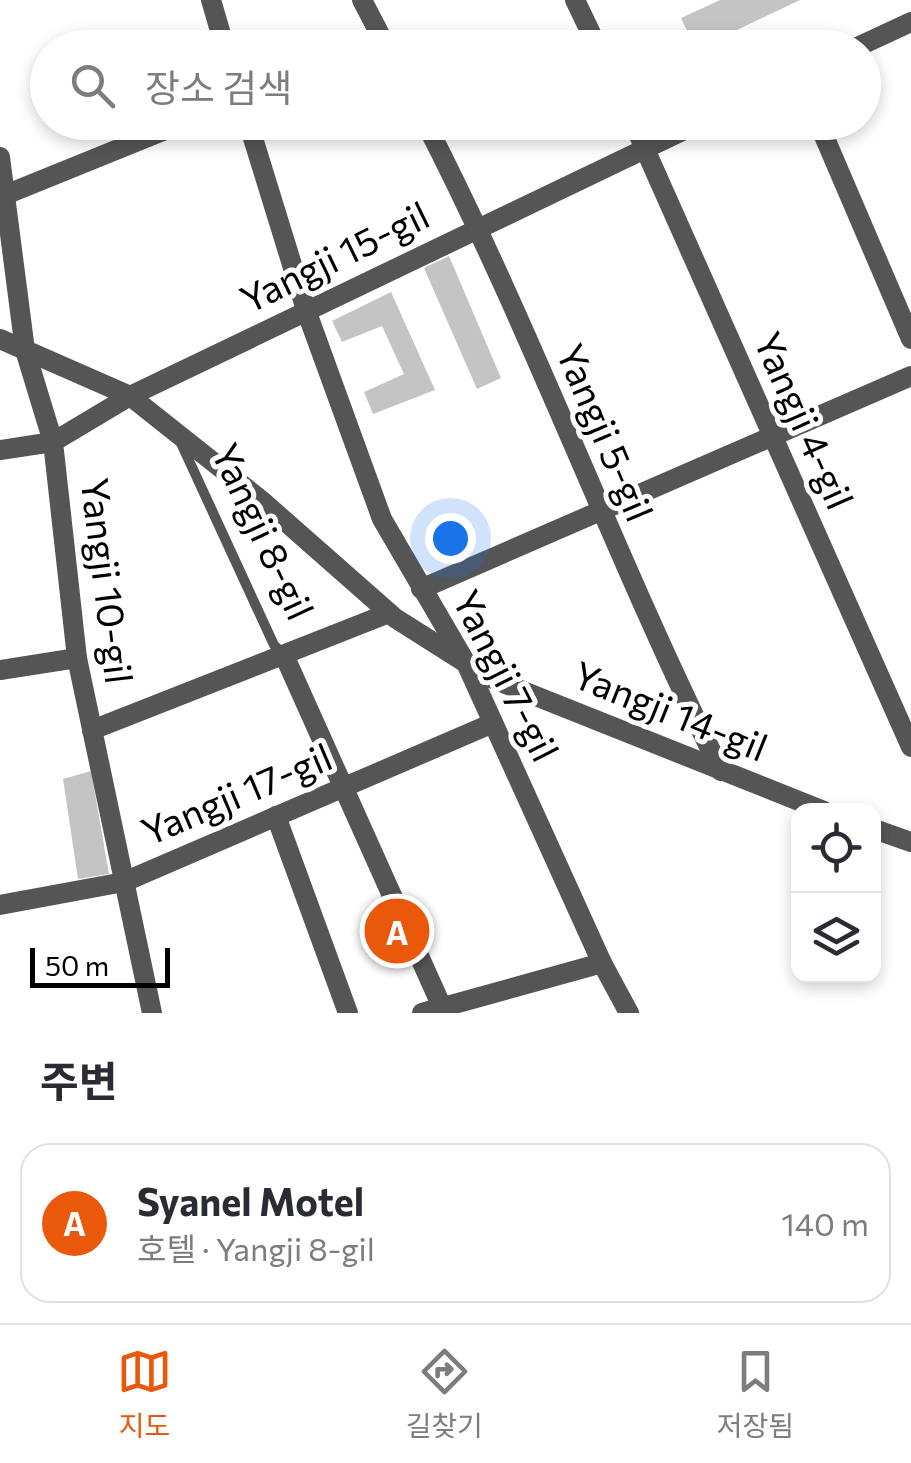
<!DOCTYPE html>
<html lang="ko">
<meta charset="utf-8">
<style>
body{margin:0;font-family:Commissioner,"Noto Sans KR",sans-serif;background:#f7f7f7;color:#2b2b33}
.controls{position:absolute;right:30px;bottom:30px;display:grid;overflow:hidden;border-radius:20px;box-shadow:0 5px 15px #0003}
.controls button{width:90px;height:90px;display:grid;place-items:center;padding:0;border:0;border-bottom:2px solid #e1e1e2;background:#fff;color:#2b2b33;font:50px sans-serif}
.scale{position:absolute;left:30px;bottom:25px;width:140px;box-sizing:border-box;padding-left:10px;border:5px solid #000;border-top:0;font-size:28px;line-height:35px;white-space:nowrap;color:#000;-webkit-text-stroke:8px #fff;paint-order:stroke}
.you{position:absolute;left:450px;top:538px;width:35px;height:35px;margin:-25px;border:8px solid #fff;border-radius:50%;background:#1a73e8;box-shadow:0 0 0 15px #1a73e833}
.badge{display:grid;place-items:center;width:65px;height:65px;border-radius:50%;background:#ea580c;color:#fff;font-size:32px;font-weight:700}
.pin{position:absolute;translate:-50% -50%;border:5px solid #fff;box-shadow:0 2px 10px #0006}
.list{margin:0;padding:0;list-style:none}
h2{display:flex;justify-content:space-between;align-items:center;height:130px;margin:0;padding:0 40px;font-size:42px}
h2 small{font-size:32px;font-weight:400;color:#7c7c81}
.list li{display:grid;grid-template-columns:65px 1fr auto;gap:30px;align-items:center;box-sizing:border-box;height:160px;margin:0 20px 20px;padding:0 20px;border:2px solid #e1e1e2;border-radius:30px}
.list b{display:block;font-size:38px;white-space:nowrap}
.list p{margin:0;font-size:32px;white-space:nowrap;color:#7c7c81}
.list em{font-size:32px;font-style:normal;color:#7c7c81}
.icon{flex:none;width:55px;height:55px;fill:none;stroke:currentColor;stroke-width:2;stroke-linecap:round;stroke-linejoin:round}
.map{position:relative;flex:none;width:911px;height:1013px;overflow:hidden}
.search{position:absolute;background:#fff;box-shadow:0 5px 15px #0003;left:30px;right:30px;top:30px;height:110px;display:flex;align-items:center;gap:25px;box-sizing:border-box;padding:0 35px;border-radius:55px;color:#7c7c81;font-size:38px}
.sheet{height:310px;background:#fff}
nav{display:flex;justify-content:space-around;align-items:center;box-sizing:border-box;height:140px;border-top:2px solid #e1e1e2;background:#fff;font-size:28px;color:#7c7c81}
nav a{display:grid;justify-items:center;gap:5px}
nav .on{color:#ea580c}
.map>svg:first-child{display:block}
.building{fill:#c4c4c4}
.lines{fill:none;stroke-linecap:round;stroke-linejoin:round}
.lane{stroke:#555;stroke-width:10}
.street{stroke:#555;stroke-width:20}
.labels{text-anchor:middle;stroke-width:10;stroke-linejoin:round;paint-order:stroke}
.street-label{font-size:38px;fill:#000;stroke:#fff}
</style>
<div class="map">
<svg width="911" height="1013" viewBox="0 0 911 1013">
<rect width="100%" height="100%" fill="#fff"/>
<g class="building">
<polygon points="720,0 800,0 699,48 680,48 692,42 681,18"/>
<polygon points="449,256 501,378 477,389 424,268"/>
<polygon points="391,292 435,390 373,414 364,392 404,374 382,326 342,342 332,321"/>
<polygon points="91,771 109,874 78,879 63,779"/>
</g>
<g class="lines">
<polyline class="lane" points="180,441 274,645 283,654"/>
<g class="street">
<polyline points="211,0 225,48"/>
<polyline points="362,0 387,48"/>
<polyline points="575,0 598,48"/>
<polyline points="855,48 911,22"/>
<polyline points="248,122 306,310 382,519 466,663 602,963 629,1013"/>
<path d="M425 122C534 334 615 558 721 771"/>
<polyline points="633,122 911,747"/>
<polyline points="818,122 911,339"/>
<polyline points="0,157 25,350 53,442 77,658 152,1013"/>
<polyline points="0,197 185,122"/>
<polyline points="0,339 130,396 261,500 395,618 488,677 824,811"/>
<polyline points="0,450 53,442 130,396 701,122"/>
<polyline points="421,589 911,376"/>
<polyline points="284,655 442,1007"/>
<polyline points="0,670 77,658"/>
<polyline points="92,730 389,613"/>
<polyline points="276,816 348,1013"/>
<polyline points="874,829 911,842"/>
<polyline points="0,905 124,882 493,723"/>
<polyline points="422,1013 602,963"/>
</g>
</g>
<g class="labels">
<g class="street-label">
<text transform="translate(335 258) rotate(-26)" y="13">Yangji 15-gil</text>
<text transform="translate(803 421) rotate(66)" y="13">Yangji 4-gil</text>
<text transform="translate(604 433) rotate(67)" y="13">Yangji 5-gil</text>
<text transform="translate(262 532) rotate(65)" y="13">Yangji 8-gil</text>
<text transform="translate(106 581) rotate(83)" y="13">Yangji 10-gil</text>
<text transform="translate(505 676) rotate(63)" y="13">Yangji 7-gil</text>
<text transform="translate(670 712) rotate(22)" y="13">Yangji 14-gil</text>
<text transform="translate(237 795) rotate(-23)" y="13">Yangji 17-gil</text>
</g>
</g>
</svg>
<div class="controls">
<button><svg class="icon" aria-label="locate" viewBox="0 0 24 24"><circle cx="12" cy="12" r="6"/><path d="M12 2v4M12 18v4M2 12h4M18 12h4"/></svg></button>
<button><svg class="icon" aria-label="layers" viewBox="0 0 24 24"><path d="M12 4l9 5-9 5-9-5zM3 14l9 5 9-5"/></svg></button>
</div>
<div class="scale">50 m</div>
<div class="you"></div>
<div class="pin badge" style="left:397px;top:931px">A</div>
<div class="search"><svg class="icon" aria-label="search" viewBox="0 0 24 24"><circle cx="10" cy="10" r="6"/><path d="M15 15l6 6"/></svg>장소 검색</div>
</div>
<section class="sheet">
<h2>주변<small></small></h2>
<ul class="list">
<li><span class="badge">A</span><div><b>Syanel Motel</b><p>호텔 · Yangji 8-gil</p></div><em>140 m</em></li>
</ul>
</section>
<nav>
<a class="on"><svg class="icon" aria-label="map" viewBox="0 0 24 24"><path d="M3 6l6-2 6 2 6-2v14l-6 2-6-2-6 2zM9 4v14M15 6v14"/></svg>지도</a>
<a><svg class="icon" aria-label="directions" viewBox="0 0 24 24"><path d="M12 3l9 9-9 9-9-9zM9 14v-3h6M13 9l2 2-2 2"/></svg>길찾기</a>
<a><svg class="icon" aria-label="saved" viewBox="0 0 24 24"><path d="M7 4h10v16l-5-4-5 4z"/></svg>저장됨</a>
</nav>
